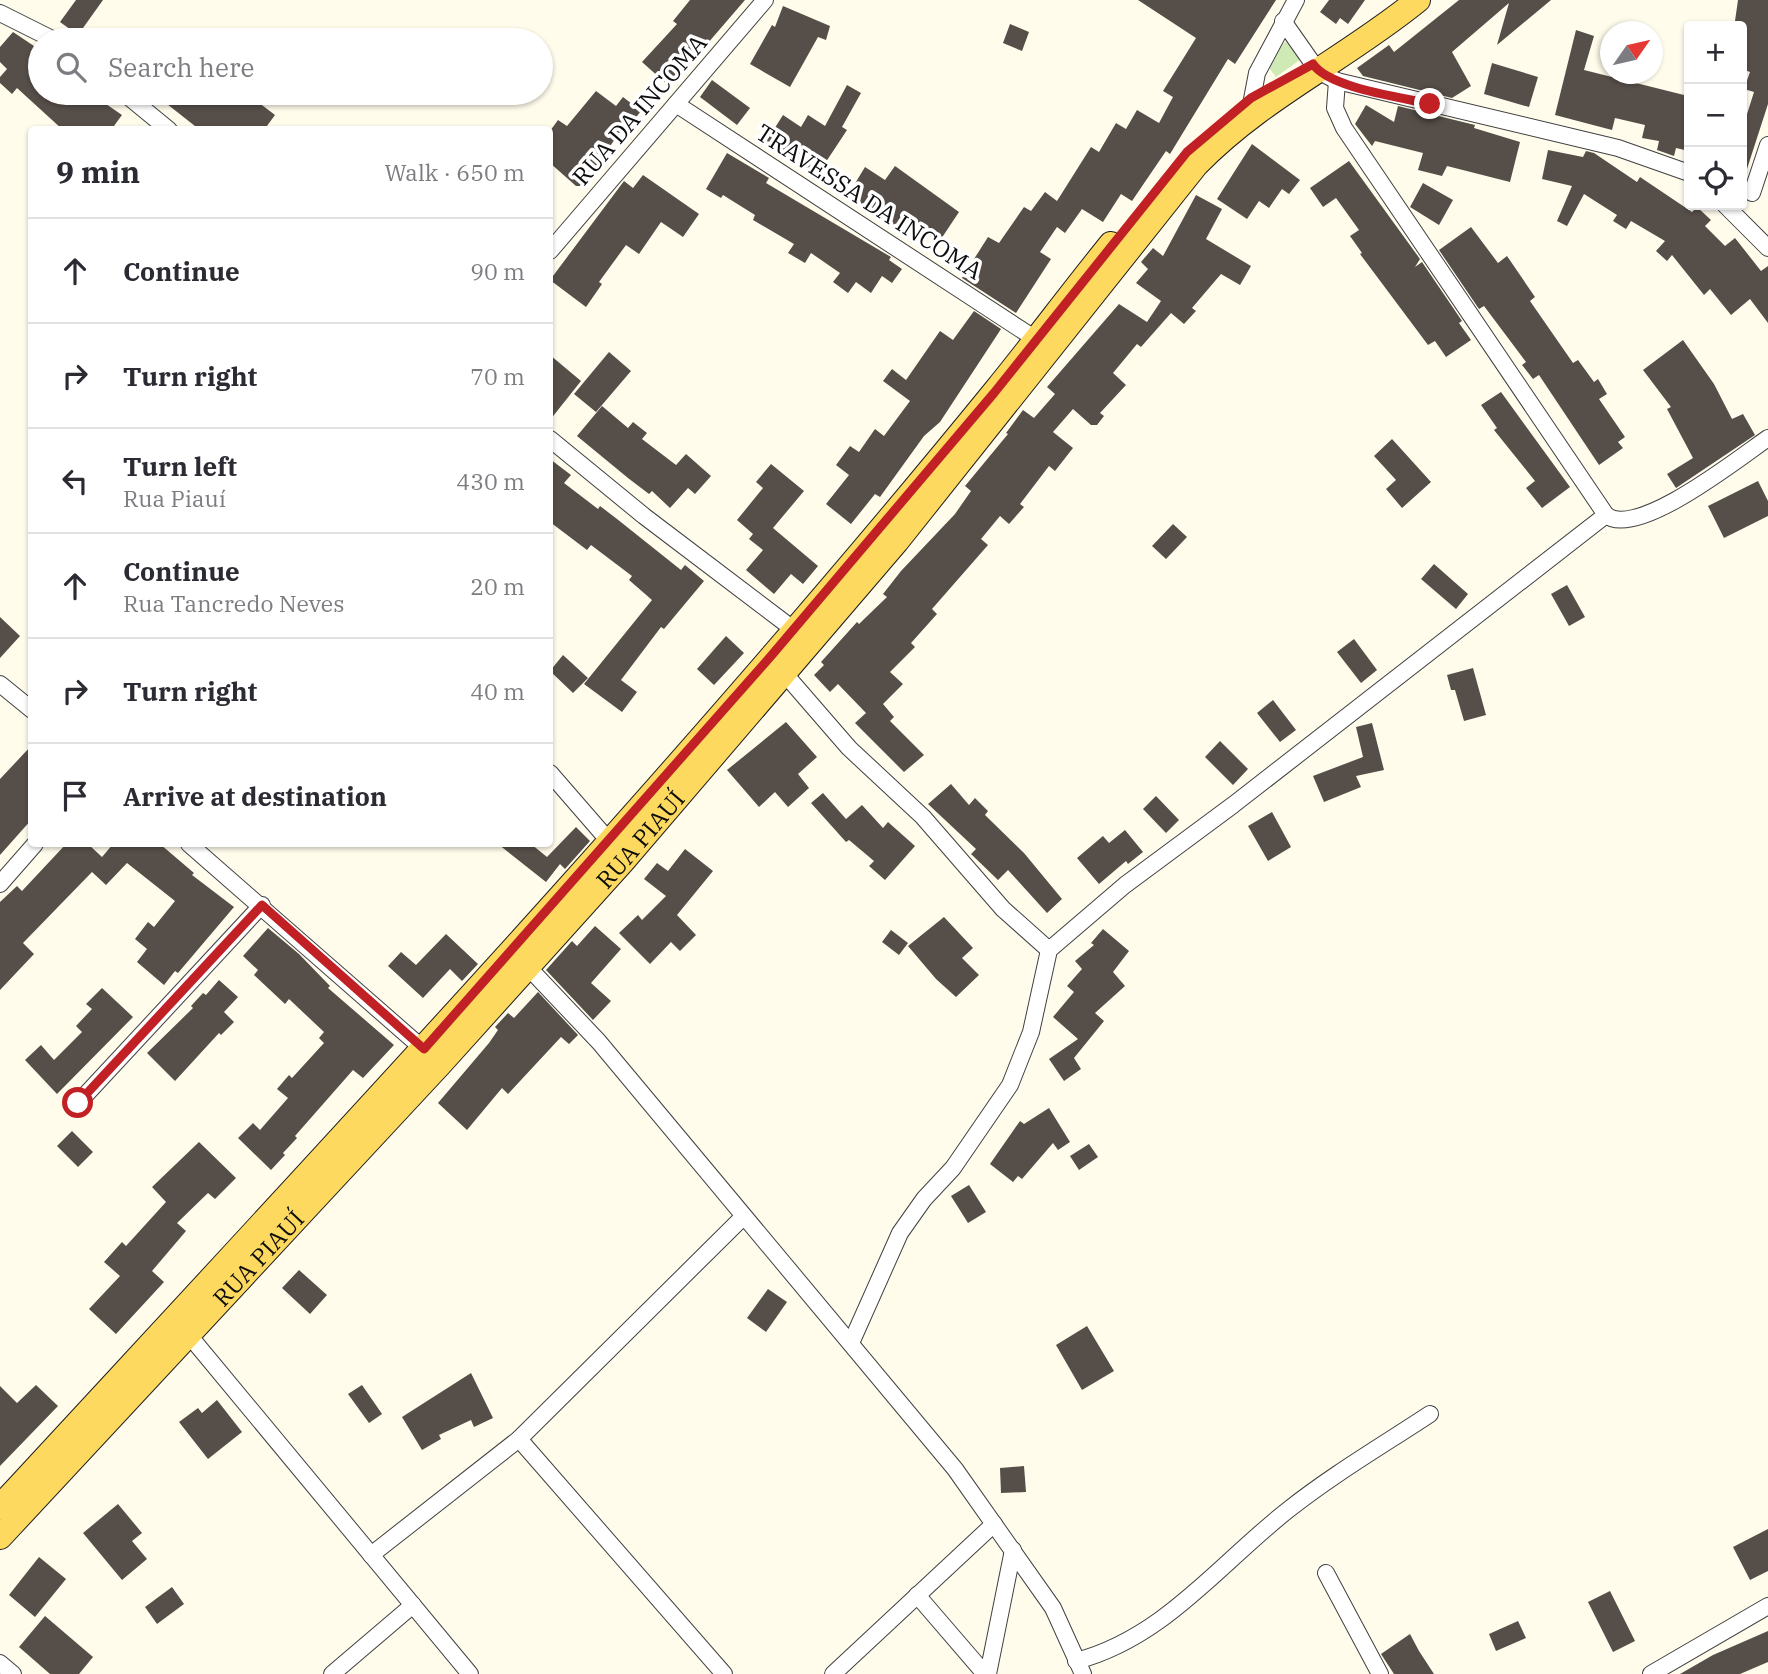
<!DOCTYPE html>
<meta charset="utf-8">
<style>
body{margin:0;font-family:"IBM Plex Serif",serif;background:#f2f2f3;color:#2b2b33}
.controls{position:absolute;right:21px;top:21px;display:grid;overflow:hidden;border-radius:7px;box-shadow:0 2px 5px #0004}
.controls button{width:63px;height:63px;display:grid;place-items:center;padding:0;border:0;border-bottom:2px solid #e1e1e2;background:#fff;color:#2b2b33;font:35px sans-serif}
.compass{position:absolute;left:1600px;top:21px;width:63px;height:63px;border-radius:50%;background:#fff;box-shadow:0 2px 5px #0004;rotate:56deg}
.stop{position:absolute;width:21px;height:21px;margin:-16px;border:5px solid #c12025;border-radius:50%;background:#fff}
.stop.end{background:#c12025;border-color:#fff;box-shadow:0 2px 7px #0008}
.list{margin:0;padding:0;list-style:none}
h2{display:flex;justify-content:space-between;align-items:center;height:91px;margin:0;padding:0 28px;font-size:30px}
h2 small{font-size:23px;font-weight:400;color:#7c7c81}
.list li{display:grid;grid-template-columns:46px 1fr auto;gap:21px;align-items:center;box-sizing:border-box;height:105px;padding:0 28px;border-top:2px solid #e1e1e2}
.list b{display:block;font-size:26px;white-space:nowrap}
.list p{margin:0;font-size:23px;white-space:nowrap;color:#7c7c81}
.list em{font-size:23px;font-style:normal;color:#7c7c81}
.icon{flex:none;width:38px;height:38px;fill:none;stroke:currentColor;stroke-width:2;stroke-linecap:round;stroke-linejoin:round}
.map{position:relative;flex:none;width:1768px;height:1674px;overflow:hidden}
.search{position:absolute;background:#fff;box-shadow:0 2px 5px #0004;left:28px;top:28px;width:525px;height:77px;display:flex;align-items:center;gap:18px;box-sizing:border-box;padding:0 24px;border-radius:38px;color:#7c7c81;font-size:26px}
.panel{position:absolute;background:#fff;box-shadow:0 2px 5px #0004;left:28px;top:126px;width:525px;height:721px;border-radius:7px}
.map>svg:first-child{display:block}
.green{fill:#d0eab5}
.building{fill:#564e49}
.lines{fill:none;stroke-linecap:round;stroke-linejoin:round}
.minor-casing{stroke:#404040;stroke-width:18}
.primary-casing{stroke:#1e1e1e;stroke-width:26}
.minor{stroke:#fff;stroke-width:16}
.primary{stroke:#fdda5f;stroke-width:24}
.route{stroke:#c12025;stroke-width:9}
.labels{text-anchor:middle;stroke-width:7;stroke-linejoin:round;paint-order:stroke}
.street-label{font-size:24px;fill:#0d0d0d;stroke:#fff}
</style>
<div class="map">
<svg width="1768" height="1674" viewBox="0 0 1768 1674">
<rect width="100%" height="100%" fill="#fffcec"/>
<polygon class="green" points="1285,42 1289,42 1301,59 1276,77 1267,65"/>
<g class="building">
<polygon points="76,0 103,0 78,35 60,22"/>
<polygon points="690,0 745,0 670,87 642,62 677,24 673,21"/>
<polygon points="1138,0 1276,0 1235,64 1228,59 1170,154 1166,151 1132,201 1121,194 1103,222 1082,209 1065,233 1057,227 1040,252 1051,259 1016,313 962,278 988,237 999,243 1024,207 1031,211 1045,192 1057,201 1091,147 1099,152 1116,123 1126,129 1137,110 1159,123 1173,97 1163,91 1196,38"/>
<polygon points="1329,0 1365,0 1348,24 1340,18 1336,24 1320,12"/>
<polygon points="1459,0 1551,0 1497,45 1509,3 1452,52 1471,86 1452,98 1363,76 1357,68 1389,45 1394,52"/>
<polygon points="1738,0 1768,0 1768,104 1745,175 1742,175 1742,130 1754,92 1744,89 1750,72 1742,69 1742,26 1741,22 1735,21"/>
<polygon points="783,6 830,26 826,40 818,37 790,87 750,64 772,25 775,27"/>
<polygon points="1010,24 1029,32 1022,51 1003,43"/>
<polygon points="1576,30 1594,36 1584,70 1688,96 1685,112 1689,113 1689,151 1676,148 1674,156 1657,150 1659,141 1642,138 1645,125 1615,118 1612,130 1555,115"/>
<polygon points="13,32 40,50 40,93 90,93 122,115 111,130 63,130 17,88 12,94 0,83 0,77 7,69 0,62 0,47"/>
<polygon points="1492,63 1538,77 1529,107 1484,94"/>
<polygon points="712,80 750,108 737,125 700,97"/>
<polygon points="847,85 861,93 842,127 847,130 818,174 766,142 783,115 801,127 808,115 825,126"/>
<polygon points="596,91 616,106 623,97 641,111 623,134 620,132 582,186 576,186 550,163 550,131 558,120 567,126"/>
<polygon points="153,93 232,93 245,103 250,96 275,115 264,130 200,130"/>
<polygon points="1366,105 1394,122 1398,106 1475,125 1474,128 1520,142 1510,182 1447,166 1442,176 1418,170 1423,153 1375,141 1372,146 1355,124"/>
<polygon points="1252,144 1300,180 1289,194 1282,189 1269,208 1259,201 1247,219 1217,199"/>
<polygon points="1548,150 1583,157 1586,151 1594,153 1637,182 1640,177 1692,212 1697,207 1711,220 1705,226 1725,246 1735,238 1761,271 1768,266 1768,323 1750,299 1731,315 1710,289 1704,295 1672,255 1667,261 1656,251 1665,241 1631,221 1626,229 1613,221 1617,215 1584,194 1567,226 1557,221 1572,186 1542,179"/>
<polygon points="727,153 769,178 766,183 891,257 889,260 902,269 892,283 882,276 871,293 856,282 848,293 833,282 840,273 811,253 805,263 788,253 794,244 753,220 755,215 723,195 721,198 706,189"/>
<polygon points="1349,161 1420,259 1415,267 1422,262 1462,321 1459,323 1471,340 1446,357 1435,341 1428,345 1360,254 1362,253 1350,236 1359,230 1336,198 1323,207 1310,188"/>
<polygon points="895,166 959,212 939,242 929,236 924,244 848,195 865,167 885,180"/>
<polygon points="643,175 699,214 683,237 661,222 639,254 626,245 599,282 602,284 586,307 550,280 624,181 633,188"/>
<polygon points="1423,183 1453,200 1439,225 1410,207"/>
<polygon points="1196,195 1222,209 1206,239 1251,266 1240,285 1221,274 1192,308 1196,311 1184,324 1171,313 1141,347 1137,344 1113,373 1126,385 1100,413 1104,416 1097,425 1091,425 1073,409 1053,432 1073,448 1055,471 1049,466 1020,504 1024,507 1009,524 1000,516 981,539 988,545 932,609 937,614 911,643 915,647 890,672 903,684 883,704 894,717 890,721 924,755 904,772 855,723 866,713 838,684 830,692 814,675 824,665 821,662 857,622 859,624 887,597 883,594 901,571 955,514 971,491 965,486 1008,434 1006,433 1023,410 1034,418 1055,394 1047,387 1119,304 1147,322 1161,301 1136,283 1148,269 1141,262 1153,248 1163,256"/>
<polygon points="1471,227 1498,263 1507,256 1535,297 1530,301 1573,363 1578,360 1594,382 1598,379 1607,394 1599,399 1625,437 1618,442 1623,448 1599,465 1539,375 1533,379 1522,365 1526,362 1484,306 1479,309 1439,250"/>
<polygon points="974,311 1001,329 940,422 924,436 880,497 875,494 851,524 826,504 849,475 836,465 850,446 859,452 875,429 884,436 910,401 883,381 892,369 906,380 940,331 953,340"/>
<polygon points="1683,340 1714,384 1732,419 1743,414 1755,435 1676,488 1667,474 1693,458 1667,409 1671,407 1643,370"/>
<polygon points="609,352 631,371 596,412 574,394"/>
<polygon points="550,355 581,381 550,420"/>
<polygon points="1501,392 1570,487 1542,508 1526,488 1535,481 1494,430 1497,428 1481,405"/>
<polygon points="602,406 628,428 633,422 647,433 642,439 676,465 686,454 711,476 695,494 688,488 670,508 652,491 649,494 628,478 577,436"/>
<polygon points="1392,439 1431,482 1402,508 1386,489 1396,480 1374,456"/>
<polygon points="550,459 571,475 564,483 598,509 600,506 617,519 681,570 685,565 704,581 664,629 661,627 621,680 637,692 622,712 584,684 652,600 629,580 632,576 591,545 587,550 550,522"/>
<polygon points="771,464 804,491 773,528 818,566 803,584 791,574 774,594 746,570 763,550 749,539 753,534 737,520 763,488 756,482"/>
<polygon points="1758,481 1768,501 1768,516 1724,538 1708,506"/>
<polygon points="1173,524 1187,537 1166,559 1152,546"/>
<polygon points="1434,564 1468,594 1456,609 1421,579"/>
<polygon points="1567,585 1585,617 1569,626 1551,594"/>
<polygon points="0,617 20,636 0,658"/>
<polygon points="726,636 744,653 714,685 697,669"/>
<polygon points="1354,639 1377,670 1361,683 1337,652"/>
<polygon points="563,655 588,678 573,693 550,671"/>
<polygon points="1473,668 1486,715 1464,721 1455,690 1451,690 1447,675"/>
<polygon points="1273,700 1296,730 1280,742 1257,713"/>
<polygon points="786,722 817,757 798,774 809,788 788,807 775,792 759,807 727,770"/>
<polygon points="1372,723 1384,770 1356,776 1361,787 1324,802 1313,776 1363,757 1356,727"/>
<polygon points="1220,741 1248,769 1233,785 1205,757"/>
<polygon points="32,745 32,819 0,855 0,779"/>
<polygon points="951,784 969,805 975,798 988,811 985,815 1024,853 1062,899 1047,913 1008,870 998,880 971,854 976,849 928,804"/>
<polygon points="823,793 846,819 862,805 883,828 888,822 915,846 885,880 869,866 874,861 849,840 846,842 811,803"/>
<polygon points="1156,796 1179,820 1166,833 1143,809"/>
<polygon points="1272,812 1291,847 1268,861 1248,826"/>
<polygon points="576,827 590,841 565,869 560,864 546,882 498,844 531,844 547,857"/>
<polygon points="1125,830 1143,852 1128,864 1126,861 1099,884 1077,858 1103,836 1109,843"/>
<polygon points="66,844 88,844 102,857 113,844 160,844 194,873 192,875 234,907 178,973 175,971 164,985 137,962 147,949 135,939 148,922 154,927 175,901 127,863 106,885 92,872 23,943 34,954 0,990 0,902 17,886 22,891"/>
<polygon points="685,849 713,871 677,915 696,935 680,951 671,942 650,964 619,933 638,915 642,920 666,896 644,879 657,863 668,871"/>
<polygon points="944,917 973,948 962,958 979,975 956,997 936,979 908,946"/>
<polygon points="595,926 621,949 591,983 611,1001 593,1020 546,970 572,941 577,946"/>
<polygon points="268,928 299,954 330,986 328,988 394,1045 363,1078 353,1070 295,1136 297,1138 283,1153 285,1155 271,1170 238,1138 253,1123 260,1130 288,1098 277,1089 289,1075 292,1078 324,1043 319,1038 324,1032 289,999 285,1004 254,975 258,970 243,956"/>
<polygon points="1103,929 1129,951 1113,972 1125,986 1095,1013 1104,1021 1074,1058 1081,1069 1064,1081 1049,1059 1078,1039 1053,1017 1074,992 1067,986 1082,969 1075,961 1094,945 1091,943"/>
<polygon points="891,930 908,943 899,955 882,942"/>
<polygon points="446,934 478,964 462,981 450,969 423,998 388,966 401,952 416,965"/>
<polygon points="219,980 238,997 224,1012 234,1022 221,1035 219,1033 175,1081 147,1053 193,1008 191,1006 203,993 206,995"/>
<polygon points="102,988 133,1017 57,1094 25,1060 41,1045 54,1060 82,1032 76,1026 92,1009 86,1004"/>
<polygon points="538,992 578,1035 569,1044 561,1037 508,1094 502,1088 467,1130 438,1103 489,1043 498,1030 495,1027 508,1013 514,1018"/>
<polygon points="1049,1108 1070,1142 1058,1150 1053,1143 1022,1179 1018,1176 1013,1182 990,1164 1020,1121 1024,1124"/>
<polygon points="72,1131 93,1152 78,1167 57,1146"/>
<polygon points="199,1142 236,1178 215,1199 208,1193 177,1223 186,1231 152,1271 164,1282 116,1334 89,1309 120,1276 104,1262 122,1242 126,1246 166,1202 152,1187"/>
<polygon points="1089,1144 1098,1157 1079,1170 1070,1156"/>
<polygon points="969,1185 986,1212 968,1223 951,1196"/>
<polygon points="299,1270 327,1295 310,1314 282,1288"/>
<polygon points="768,1289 787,1302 766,1332 747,1318"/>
<polygon points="1087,1326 1114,1371 1082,1390 1056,1345"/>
<polygon points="471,1373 493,1418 474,1427 471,1420 439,1435 441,1439 422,1450 402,1417"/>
<polygon points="36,1385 58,1406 0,1466 0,1386 17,1403"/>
<polygon points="362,1385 382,1414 369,1423 348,1394"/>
<polygon points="217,1400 242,1432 208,1459 179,1422 198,1408 202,1413"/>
<polygon points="1024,1466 1026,1492 1001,1493 1000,1468"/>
<polygon points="118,1504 142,1533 132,1541 147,1559 122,1580 83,1533"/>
<polygon points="1768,1529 1768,1571 1750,1580 1733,1547"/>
<polygon points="39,1557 66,1579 35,1617 9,1595"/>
<polygon points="172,1587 184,1604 157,1624 145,1607"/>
<polygon points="1610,1591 1635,1641 1613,1652 1588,1602"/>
<polygon points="45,1616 93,1657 79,1674 50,1674 19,1647"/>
<polygon points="1518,1621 1526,1638 1496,1651 1489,1634"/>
<polygon points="1768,1631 1768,1662 1740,1674 1680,1674 1713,1655"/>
<polygon points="1410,1634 1419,1651 1434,1674 1394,1674 1381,1654"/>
</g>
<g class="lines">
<defs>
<g id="minor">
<polyline points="0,13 54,40"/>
<polyline points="1283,21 1318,71 1337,81 1618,148 1689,173"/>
<path d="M1337 81 1335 108 1344 128 1606 515C1636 540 1739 458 1768 438"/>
<polyline points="124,93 169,130"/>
<polyline points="676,104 1037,340"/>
<polyline points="1249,115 1257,73 1296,0"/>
<polyline points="1752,193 1768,145"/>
<polyline points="1725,205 1768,248"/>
<polyline points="550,251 765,0"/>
<polyline points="550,439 644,516 793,629"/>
<polyline points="784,673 849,748 923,817 1003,909 1049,950"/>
<polyline points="0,684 32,710"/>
<polyline points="550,773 609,841"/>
<polyline points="189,844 429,1054"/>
<polyline points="0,884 35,844"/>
<polyline points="528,967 599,1042 955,1469 1053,1608 1083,1674"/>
<polyline points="78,1103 262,905"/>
<polyline points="188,1334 470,1674"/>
<polyline points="851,1343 900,1233 924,1199 953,1168 1010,1085 1031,1032 1049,950 1125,885 1233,805 1606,515"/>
<polyline points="519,1439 724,1674"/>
<polyline points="371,1555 519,1439 743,1217"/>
<polyline points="1326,1573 1380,1674"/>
<polyline points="917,1595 985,1674"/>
<path d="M1076 1661C1164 1638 1219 1564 1288 1510 1332 1475 1383 1445 1430 1414"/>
<polyline points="0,1663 13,1674"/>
<polyline points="332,1674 413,1605"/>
<polyline points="833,1674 994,1524"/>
<polyline points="988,1674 1013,1550"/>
<polyline points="1651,1674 1768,1606"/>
</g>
<g id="primary">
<path d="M0 1507C338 1141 681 777 996 390 1035 342 1072 292 1111 244"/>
<path id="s1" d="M0 1537 440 1064 623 861 897 541 1196 165C1262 97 1346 59 1418 0"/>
</g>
</defs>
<use href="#minor" class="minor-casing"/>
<use href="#primary" class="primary-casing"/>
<use href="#minor" class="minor"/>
<use href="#primary" class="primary"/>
</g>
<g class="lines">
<path class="route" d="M78 1103 262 905 424 1049 771 656 994 393 1187 152 1251 98 1313 64C1329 88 1401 97 1430 104"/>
</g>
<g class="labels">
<g class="street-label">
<text transform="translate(640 110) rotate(-49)" y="8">RUA DA INCOMA</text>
<text transform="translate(869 202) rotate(33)" y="8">TRAVESSA DA INCOMA</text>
<text dy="8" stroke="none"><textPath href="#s1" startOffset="947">RUA PIAUÍ</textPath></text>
<text dy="8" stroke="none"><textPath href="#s1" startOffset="380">RUA PIAUÍ</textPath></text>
</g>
</g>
</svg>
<div class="controls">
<button>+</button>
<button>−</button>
<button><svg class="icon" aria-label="locate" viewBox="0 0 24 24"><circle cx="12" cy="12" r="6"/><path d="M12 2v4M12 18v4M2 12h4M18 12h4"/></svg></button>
</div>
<svg class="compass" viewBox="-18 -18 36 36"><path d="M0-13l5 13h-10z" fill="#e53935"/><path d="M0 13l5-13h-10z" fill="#7c7c81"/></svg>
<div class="stop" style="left:78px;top:1103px"></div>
<div class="stop end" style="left:1430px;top:104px"></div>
<div class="search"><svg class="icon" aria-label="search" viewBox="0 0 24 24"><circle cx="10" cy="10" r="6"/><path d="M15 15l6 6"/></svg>Search here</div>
<section class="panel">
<h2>9 min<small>Walk · 650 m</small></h2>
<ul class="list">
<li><svg class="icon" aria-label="ahead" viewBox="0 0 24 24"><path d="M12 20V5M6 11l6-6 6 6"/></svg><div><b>Continue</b></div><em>90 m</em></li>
<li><svg class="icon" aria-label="right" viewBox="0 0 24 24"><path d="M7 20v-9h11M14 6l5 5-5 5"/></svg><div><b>Turn right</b></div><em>70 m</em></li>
<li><svg class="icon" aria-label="left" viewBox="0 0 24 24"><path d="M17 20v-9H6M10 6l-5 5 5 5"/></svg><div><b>Turn left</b><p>Rua Piauí</p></div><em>430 m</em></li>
<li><svg class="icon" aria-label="ahead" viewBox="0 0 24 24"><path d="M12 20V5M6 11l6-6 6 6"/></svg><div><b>Continue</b><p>Rua Tancredo Neves</p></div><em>20 m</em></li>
<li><svg class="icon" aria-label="right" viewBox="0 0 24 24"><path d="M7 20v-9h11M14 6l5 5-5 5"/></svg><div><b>Turn right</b></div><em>40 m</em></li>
<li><svg class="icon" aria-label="arrive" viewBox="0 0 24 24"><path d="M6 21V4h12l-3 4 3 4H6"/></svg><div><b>Arrive at destination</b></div></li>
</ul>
</section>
</div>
